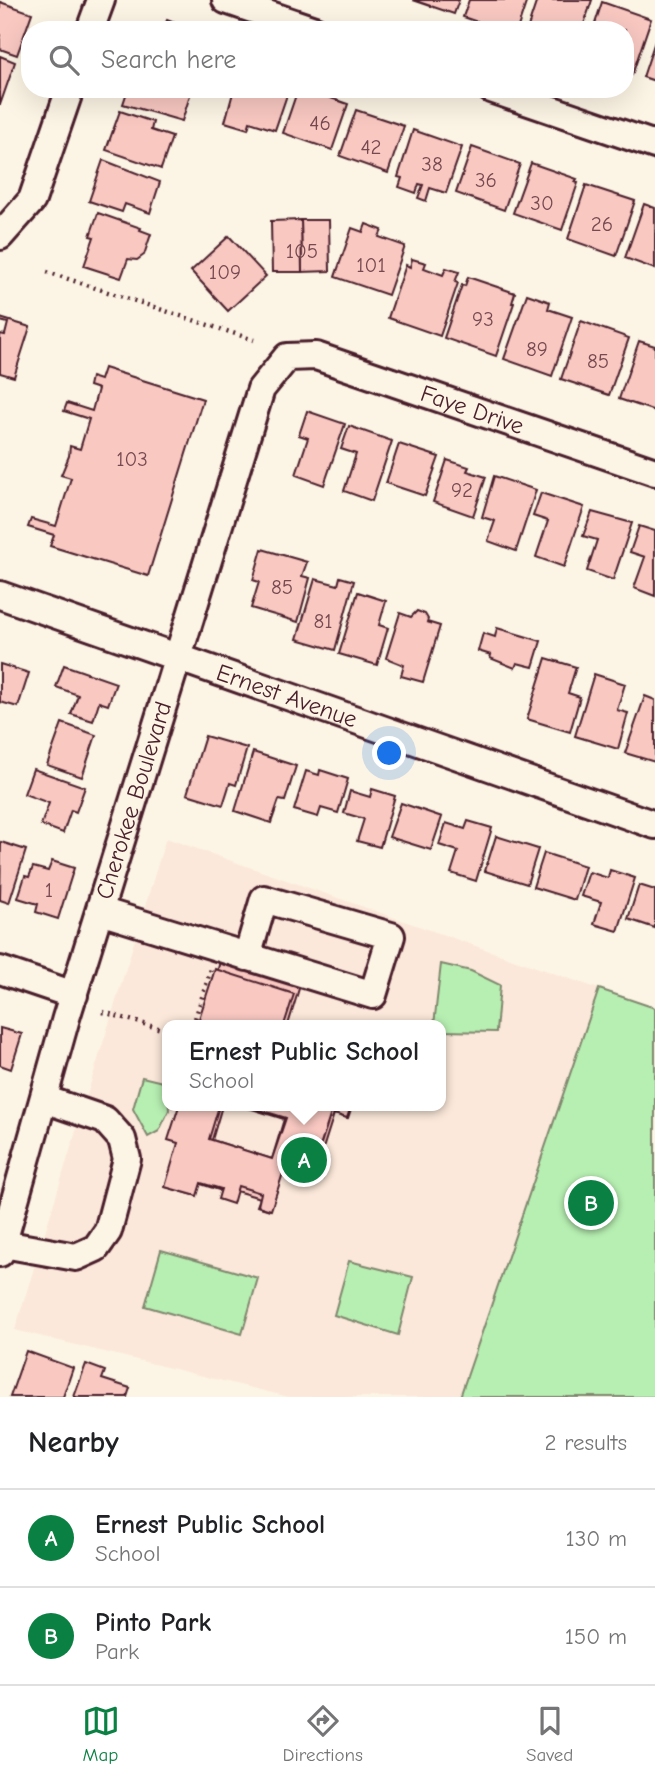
<!DOCTYPE html>
<style>
body{margin:0;font-family:"Comic Neue",sans-serif;background:#f2f2f2;color:#202124}
.you{position:absolute;left:390px;top:754px;width:24px;height:24px;margin:-18px;border:5px solid #fff;border-radius:50%;background:#1a73e8;box-shadow:0 0 0 10px #1a73e833}
.badge{display:grid;place-items:center;width:46px;height:46px;border-radius:50%;background:#0b8043;color:#fff;font-size:23px;font-weight:700}
.pin{position:absolute;translate:-50% -50%;border:4px solid #fff;box-shadow:0 2px 7px #0006}
.popup{position:absolute;left:162px;top:1020px;width:284px;height:91px;box-sizing:border-box;display:grid;place-content:center;border-radius:14px;background:#fff;filter:drop-shadow(0 2px 5px #0005);font-size:23px;white-space:nowrap;color:#757577}
.popup b{font-size:26px;color:#202124}
.popup::after{content:'';position:absolute;left:50%;top:100%;margin-left:-14px;border:14px solid transparent;border-top-color:#fff}
.list{margin:0;padding:0;list-style:none}
h2{display:flex;justify-content:space-between;align-items:center;height:91px;margin:0;padding:0 28px;font-size:30px}
h2 small{font-size:23px;font-weight:400;color:#757577}
.list li{display:grid;grid-template-columns:46px 1fr auto;gap:21px;align-items:center;box-sizing:border-box;height:98px;padding:0 28px;border-top:2px solid #e0e0e0}
.list b{display:block;font-size:26px;white-space:nowrap}
.list p{margin:0;font-size:23px;white-space:nowrap;color:#757577}
.list em{font-size:23px;font-style:normal;color:#757577}
.icon{flex:none;width:38px;height:38px;fill:none;stroke:currentColor;stroke-width:2;stroke-linecap:round;stroke-linejoin:round}
.map{position:relative;flex:none;width:655px;height:1397px;overflow:hidden}
.search{position:absolute;background:#fff;box-shadow:0 7px 28px #0002;left:21px;right:21px;top:21px;height:77px;display:flex;align-items:center;gap:18px;box-sizing:border-box;padding:0 24px;border-radius:28px;color:#757577;font-size:26px}
.sheet{height:287px;background:#fff}
nav{display:flex;justify-content:space-around;align-items:center;box-sizing:border-box;height:98px;border-top:2px solid #e0e0e0;background:#fff;font-size:19px;color:#757577}
nav a{display:grid;justify-items:center;gap:4px}
nav .on{color:#0b8043}
.map>svg:first-child{display:block}
.built{fill:#fbe8da;fill-rule:evenodd}
.green{fill:#b7efb2;stroke:#80876e;stroke-width:2}
.building{fill:#f8c8c1;stroke:#4a1f2b;stroke-width:2}
.lines{fill:none;stroke-linecap:round;stroke-linejoin:round}
.minor-casing{stroke:#4a1f2b;stroke-width:32}
.path{stroke:#4a1f2b;stroke-width:4.5;stroke-dasharray:2 5;stroke-linecap:butt}
.minor{stroke:#fcf5e5;stroke-width:26}
.labels{text-anchor:middle;stroke-width:5;stroke-linejoin:round;paint-order:stroke}
.number-label{font-size:21px;fill:#764950}
.street-label{font-size:24px;fill:#4a1f2b;stroke:#fcf5e5}
</style>
<div class="map">
<svg width="655" height="1397" viewBox="0 0 655 1397">
<rect width="100%" height="100%" fill="#fcf5e5"/>
<filter id="ink" filterUnits="userSpaceOnUse"><feTurbulence type="fractalNoise" baseFrequency=".0143" numOctaves="2"/><feDisplacementMap in="SourceGraphic" scale="14" xChannelSelector="R" yChannelSelector="G"/><feConvolveMatrix kernelMatrix="1 2 1 2 8 2 1 2 1" color-interpolation-filters="sRGB"/></filter>
<g filter="url(#ink)">
<path class="built" d="M166 838 599 989 460 1397H289L15 1330ZM168 1025H440V1106H168Z"/>
<g class="green">
<polygon points="441,964 471,971 500,985 496,1032 441,1031 440,1025 434,1025"/>
<polygon points="599,989 655,1008 655,1397 460,1397"/>
<polygon points="142,1077 167,1083 169,1110 159,1131 148,1137 133,1109"/>
<polygon points="161,1250 258,1278 242,1334 145,1306"/>
<polygon points="349,1261 413,1277 398,1335 334,1315"/>
</g>
<g class="building">
<polygon points="413,0 459,0 454,14"/>
<polygon points="469,0 527,0 517,30 501,30 463,17"/>
<polygon points="537,0 592,0 582,30 527,30"/>
<polygon points="0,2 32,13 17,55 0,49"/>
<polygon points="602,2 651,19 632,75 625,73 625,30 593,30"/>
<polygon points="167,20 172,22 195,30 163,30"/>
<polygon points="655,41 655,81 643,77"/>
<polygon points="0,56 15,62 0,105"/>
<polygon points="128,89 192,89 182,121 123,104"/>
<polygon points="234,89 289,89 275,130 250,122 248,129 225,122"/>
<polygon points="298,89 305,89 348,104 332,150 283,133"/>
<polygon points="356,110 404,126 388,173 340,156"/>
<polygon points="120,111 153,122 151,130 172,137 161,169 106,150"/>
<polygon points="413,130 462,147 446,193 430,188 426,201 418,198 423,185 419,184 416,193 399,187 402,178 398,177"/>
<polygon points="472,147 520,164 504,210 456,193"/>
<polygon points="103,160 160,182 150,213 125,204 122,212 89,201"/>
<polygon points="531,163 577,179 575,182 578,183 562,230 513,213"/>
<polygon points="586,185 635,201 616,256 568,239"/>
<polygon points="644,204 655,208 655,269 625,258"/>
<polygon points="98,213 141,228 140,230 151,234 144,255 137,260 128,259 121,278 84,266 94,237 90,236"/>
<polygon points="301,220 329,220 330,271 302,272"/>
<polygon points="301,220 302,272 272,272 271,221"/>
<polygon points="366,224 382,230 379,237 405,246 388,295 335,277 352,228 363,232"/>
<polygon points="229,236 266,276 228,311 191,271"/>
<polygon points="412,259 426,263 424,268 443,275 446,268 459,272 455,282 458,283 440,336 388,318 406,265 410,267"/>
<polygon points="468,277 515,293 512,303 514,303 496,356 444,338 462,285 465,286"/>
<polygon points="527,294 550,302 548,309 572,317 552,376 504,359"/>
<polygon points="0,318 30,327 14,377 0,373 0,334 5,335 8,323 0,321"/>
<polygon points="581,321 629,338 609,395 561,379"/>
<polygon points="639,341 655,346 655,411 619,399"/>
<polygon points="104,368 203,399 148,576 50,546 54,535 28,527 31,519 56,526 71,478 61,475 69,456 70,446 80,449 89,419 64,411 67,403 92,411 98,389 89,386 91,377 100,380"/>
<polygon points="307,411 345,424 324,485 296,475 308,438 299,435"/>
<polygon points="349,426 392,441 372,501 344,491 356,454 341,449"/>
<polygon points="399,444 439,457 425,496 386,483"/>
<polygon points="447,460 469,467 467,471 486,477 473,516 433,502"/>
<polygon points="494,476 536,490 516,551 488,541 495,521 482,517"/>
<polygon points="541,493 584,507 564,567 536,557 548,521 533,516"/>
<polygon points="592,512 632,523 613,580 587,571 597,540 583,536"/>
<polygon points="639,526 655,531 655,596 634,588 645,557 630,552"/>
<polygon points="262,549 307,562 302,576 310,578 298,622 251,608 259,582 253,580"/>
<polygon points="340,577 354,581 335,650 297,639 315,579 338,585"/>
<polygon points="358,592 386,601 379,625 388,628 377,665 339,654"/>
<polygon points="417,611 425,614 428,619 427,622 440,626 423,682 401,676 404,665 386,658 400,613 411,617"/>
<polygon points="497,628 541,641 533,667 517,663 515,668 490,658 491,655 478,651 483,633 495,637"/>
<polygon points="546,658 576,667 568,693 580,697 570,732 527,719"/>
<polygon points="0,664 29,673 18,707 0,702"/>
<polygon points="64,665 116,683 108,705 99,702 93,721 71,714 78,695 56,687"/>
<polygon points="594,674 625,684 617,710 628,713 618,749 575,736"/>
<polygon points="645,696 655,700 655,762 625,753"/>
<polygon points="62,723 96,735 82,777 47,765"/>
<polygon points="205,736 247,748 236,785 230,783 223,805 187,794"/>
<polygon points="253,752 296,766 285,801 279,800 271,823 235,811"/>
<polygon points="33,769 85,787 76,812 71,810 63,833 41,825 49,803 24,794"/>
<polygon points="320,770 348,779 338,813 321,808 318,817 294,810 306,771 319,775"/>
<polygon points="372,789 395,796 380,847 357,841 364,819 344,813 350,791 370,797"/>
<polygon points="401,803 442,817 431,850 389,837"/>
<polygon points="468,821 492,828 476,881 451,873 458,851 439,845 446,823 465,829"/>
<polygon points="496,836 538,849 527,884 485,871"/>
<polygon points="1,842 26,850 9,903 0,900"/>
<polygon points="544,853 585,866 575,900 533,887"/>
<polygon points="52,861 74,868 58,919 36,912 38,904 18,898 25,876 29,877 33,867 48,871"/>
<polygon points="610,870 635,878 618,931 594,924 601,902 581,896 589,872 608,878"/>
<polygon points="639,885 655,890 655,928 628,919"/>
<polygon points="221,958 301,982 288,1025 202,1025"/>
<polygon points="215,969 294,994 284,1025 197,1025"/>
<polygon points="0,1028 22,1034 11,1069 0,1065"/>
<polygon points="176,1106 222,1106 212,1140 272,1159 284,1119 242,1106 352,1106 348,1118 334,1114 320,1158 324,1160 318,1179 283,1168 270,1210 257,1206 260,1198 236,1191 233,1198 220,1195 222,1191 198,1183 194,1195 166,1187 180,1142 170,1139 180,1107"/>
<polygon points="179,1106 219,1106 209,1139 272,1159 286,1118 247,1106 351,1106 347,1118 331,1113 317,1156 328,1159 322,1179 285,1167 271,1210 258,1206 261,1193 238,1186 233,1204 218,1199 221,1189 201,1183 197,1196 165,1187 178,1143 168,1140"/>
<polygon points="26,1351 73,1368 63,1397 10,1397"/>
<polygon points="86,1364 105,1371 102,1379 130,1388 127,1397 74,1397"/>
</g>
<g class="lines">
<defs>
<g id="minor">
<polyline points="226,0 314,30"/>
<polyline points="90,30 101,0"/>
<polyline points="491,89 655,145"/>
<polyline points="0,236 32,200 70,89"/>
<path id="s1" d="M0 595 655 825"/>
<polyline points="100,911 373,995 391,936 264,899 247,957"/>
<polyline points="0,970 74,995"/>
<polyline points="3,1244 76,1257 96,1248 108,1231 127,1159 122,1139 105,1120 44,1099"/>
<path id="s2" d="M0 1253 66 1018 261 389 287 357 316 356 655 472"/>
</g>
</defs>
<use href="#minor" class="minor-casing"/>
<g class="path">
<polyline points="47,272 254,340"/>
<polyline points="103,1012 168,1031"/>
<polyline points="193,1025 211,969"/>
</g>
<use href="#minor" class="minor"/>
</g>
</g>
<g class="labels">
<g class="number-label">
<text x="320" y="130">46</text>
<text x="371" y="154">42</text>
<text x="432" y="171">38</text>
<text x="486" y="187">36</text>
<text x="542" y="210">30</text>
<text x="602" y="231">26</text>
<text x="302" y="258">105</text>
<text x="371" y="272">101</text>
<text x="225" y="279">109</text>
<text x="483" y="326">93</text>
<text x="537" y="356">89</text>
<text x="598" y="368">85</text>
<text x="132" y="466">103</text>
<text x="462" y="497">92</text>
<text x="282" y="594">85</text>
<text x="323" y="628">81</text>
<text x="49" y="897">1</text>
</g>
<g class="street-label">
<text dy="8" stroke="none"><textPath href="#s2" startOffset="1138">Faye Drive</textPath></text>
<text dy="8" stroke="none"><textPath href="#s1" startOffset="304">Ernest Avenue</textPath></text>
<text dy="8" stroke="none"><textPath href="#s2" startOffset="472">Cherokee Boulevard</textPath></text>
</g>
</g>
</svg>
<div class="you"></div>
<div class="pin badge" style="left:304px;top:1160px">A</div>
<div class="popup"><b>Ernest Public School</b>School</div>
<div class="pin badge" style="left:591px;top:1203px">B</div>
<div class="search"><svg class="icon" aria-label="search" viewBox="0 0 24 24"><circle cx="10" cy="10" r="6"/><path d="M15 15l6 6"/></svg>Search here</div>
</div>
<section class="sheet">
<h2>Nearby<small>2 results</small></h2>
<ul class="list">
<li><span class="badge">A</span><div><b>Ernest Public School</b><p>School</p></div><em>130 m</em></li>
<li><span class="badge">B</span><div><b>Pinto Park</b><p>Park</p></div><em>150 m</em></li>
</ul>
</section>
<nav>
<a class="on"><svg class="icon" aria-label="map" viewBox="0 0 24 24"><path d="M3 6l6-2 6 2 6-2v14l-6 2-6-2-6 2zM9 4v14M15 6v14"/></svg>Map</a>
<a><svg class="icon" aria-label="directions" viewBox="0 0 24 24"><path d="M12 3l9 9-9 9-9-9zM9 14v-3h6M13 9l2 2-2 2"/></svg>Directions</a>
<a><svg class="icon" aria-label="saved" viewBox="0 0 24 24"><path d="M7 4h10v16l-5-4-5 4z"/></svg>Saved</a>
</nav>
